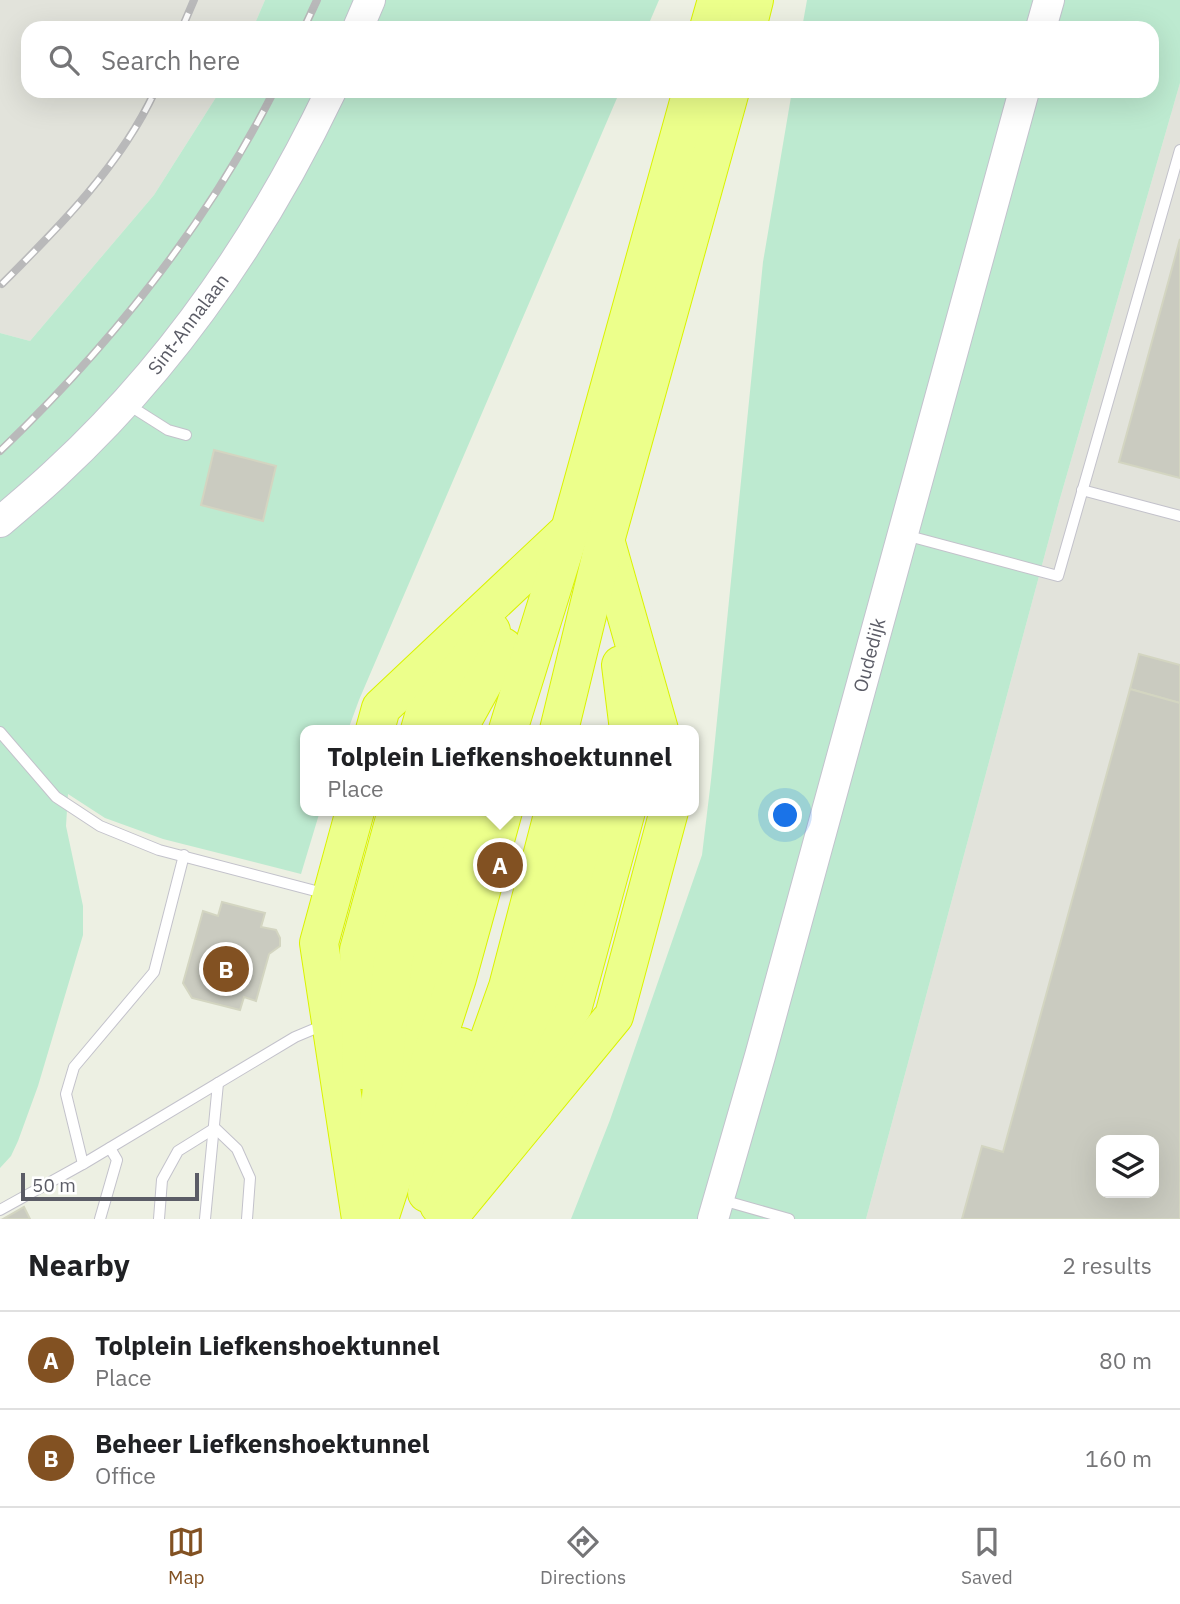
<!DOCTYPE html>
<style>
body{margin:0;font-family:"IBM Plex Sans",sans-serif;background:#f6f6f6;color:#202124}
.controls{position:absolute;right:21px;bottom:21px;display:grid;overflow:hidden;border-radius:14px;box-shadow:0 7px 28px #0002}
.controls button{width:63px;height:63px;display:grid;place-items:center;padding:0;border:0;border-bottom:2px solid #e0e0e0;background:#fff;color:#202124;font:35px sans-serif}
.scale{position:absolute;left:21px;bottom:18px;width:178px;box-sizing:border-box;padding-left:7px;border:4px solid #5b5c66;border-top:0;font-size:19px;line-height:24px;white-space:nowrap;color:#5b5c66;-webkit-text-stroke:5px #fff;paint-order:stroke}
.you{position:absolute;left:786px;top:816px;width:24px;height:24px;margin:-18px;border:5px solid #fff;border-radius:50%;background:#1a73e8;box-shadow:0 0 0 10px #1a73e833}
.badge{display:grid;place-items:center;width:46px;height:46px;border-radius:50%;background:#825122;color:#fff;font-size:23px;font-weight:700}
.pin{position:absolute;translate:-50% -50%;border:4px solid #fff;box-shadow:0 2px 7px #0006}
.popup{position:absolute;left:300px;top:725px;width:399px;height:91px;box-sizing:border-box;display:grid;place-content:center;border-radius:14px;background:#fff;filter:drop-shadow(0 2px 5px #0005);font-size:23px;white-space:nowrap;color:#757577}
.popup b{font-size:26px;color:#202124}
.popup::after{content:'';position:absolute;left:50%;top:100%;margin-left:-14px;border:14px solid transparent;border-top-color:#fff}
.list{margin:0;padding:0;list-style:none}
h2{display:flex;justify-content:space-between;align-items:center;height:91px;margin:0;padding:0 28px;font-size:30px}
h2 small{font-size:23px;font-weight:400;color:#757577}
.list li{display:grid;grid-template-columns:46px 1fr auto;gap:21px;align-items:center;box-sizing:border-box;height:98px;padding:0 28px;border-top:2px solid #e0e0e0}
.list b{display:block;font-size:26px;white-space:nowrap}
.list p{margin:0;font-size:23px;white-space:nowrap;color:#757577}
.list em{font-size:23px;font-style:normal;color:#757577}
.icon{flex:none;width:38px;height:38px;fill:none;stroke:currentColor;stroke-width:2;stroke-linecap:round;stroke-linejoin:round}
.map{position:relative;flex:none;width:1180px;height:1219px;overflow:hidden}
.search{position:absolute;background:#fff;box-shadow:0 7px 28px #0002;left:21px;right:21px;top:21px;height:77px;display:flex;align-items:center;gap:18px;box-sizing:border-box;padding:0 24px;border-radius:21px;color:#757577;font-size:26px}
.sheet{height:287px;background:#fff}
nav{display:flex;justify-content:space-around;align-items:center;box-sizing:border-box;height:98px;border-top:2px solid #e0e0e0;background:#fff;font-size:19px;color:#757577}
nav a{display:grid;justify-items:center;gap:4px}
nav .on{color:#825122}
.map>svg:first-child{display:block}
.industrial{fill:#e2e3db;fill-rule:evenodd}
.green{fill:#bdead0}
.building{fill:#cacbc0;stroke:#d3d5c1;stroke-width:2;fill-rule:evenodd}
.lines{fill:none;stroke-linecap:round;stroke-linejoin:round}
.lane-casing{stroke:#c3c2cb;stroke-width:12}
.secondary-casing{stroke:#c2c3cd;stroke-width:32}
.highway-casing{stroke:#daf300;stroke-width:40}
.lane{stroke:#fff;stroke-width:10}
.secondary{stroke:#fff;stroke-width:30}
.highway{stroke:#ecff8b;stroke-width:38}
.rail-casing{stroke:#b9b9ba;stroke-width:8}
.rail{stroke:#fff;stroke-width:5;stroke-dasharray:16;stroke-linecap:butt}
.labels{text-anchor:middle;stroke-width:7;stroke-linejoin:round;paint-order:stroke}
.street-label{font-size:19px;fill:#5b5c66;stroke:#fff}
</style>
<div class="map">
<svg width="1180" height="1219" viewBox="0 0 1180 1219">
<rect width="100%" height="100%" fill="#edf0e3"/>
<g class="industrial">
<polygon points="0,0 265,0 253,28 28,28 28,91 220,91 154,195 30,341 0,333"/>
<path d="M1180 83V1219H866L1059 502ZM1101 1140H1154V1193H1101Z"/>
</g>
<g class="green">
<polygon points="265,0 659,0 647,28 253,28"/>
<polygon points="807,0 1180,0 1180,83 1059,502 866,1219 571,1219 610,1120 702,855 711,780 763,262 792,91 1152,91 1152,28 802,28"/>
<polygon points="220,91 620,91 359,700 348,730 306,730 306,811 320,811 301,874 163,839 105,818 68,794 66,826 83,906 83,935 38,1086 18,1141 11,1156 0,1168 0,333 30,341 154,195"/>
</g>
<g class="building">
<polygon points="1180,239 1180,478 1119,462"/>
<polygon points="214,450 276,466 263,521 201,505"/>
<polygon points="1139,654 1180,665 1180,703 1130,689"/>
<path d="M1130 689 1180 703V1219H962L982 1146 1003 1152ZM1101 1140H1154V1193H1101Z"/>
<polygon points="222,902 265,913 261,927 276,930 280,938 280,946 269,954 256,1001 244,997 240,1010 192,998 183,983 203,911 218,916"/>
<polygon points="24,1207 30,1219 3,1219"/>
</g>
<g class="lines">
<defs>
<g id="lane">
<polyline points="127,404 168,430 186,435"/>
<polyline points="1082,490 1180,516"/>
<polyline points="905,535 1058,576 1180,150"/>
<polyline points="0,732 56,797 100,826 159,850 327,894"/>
<polyline points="83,1164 66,1094 74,1067 154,972 184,855"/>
<polyline points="722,1200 789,1219"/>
<polyline points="0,1210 83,1164 295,1037 326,1024"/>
<polyline points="100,1219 117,1160 110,1148"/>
<polyline points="159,1219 162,1180 178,1151 215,1128 237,1149 250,1178 247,1219"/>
<polyline points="205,1219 218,1083"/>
</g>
<g id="secondary">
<polyline points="358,28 370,0"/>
<polyline points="1041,28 1049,0"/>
<path d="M0 522C19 506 38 490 56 473 172 366 263 233 331 91"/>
<polyline points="713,1219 760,1056 1024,91"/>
</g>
<g id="highway">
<polyline points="709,28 717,0"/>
<polyline points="747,28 754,0"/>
<polyline points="606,543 659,730"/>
<polyline points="621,665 629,730"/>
<polyline points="375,730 381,708 569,531"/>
<polyline points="420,730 424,716 491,631"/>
<polyline points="457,730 503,647"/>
<polyline points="508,730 570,530 692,91"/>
<polyline points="559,730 605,541 730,91"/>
<polyline points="355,811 319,943 361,1219"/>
<polyline points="362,1070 359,950 397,811"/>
<polyline points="402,1080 424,969 467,811"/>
<polyline points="473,1085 508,987 554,811"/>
<polyline points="499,1122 573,1006 626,811"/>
<polyline points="373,1189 393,960 434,811"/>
<polyline points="427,1193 461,1047"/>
<polyline points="439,1205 540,996 590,811"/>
<polyline points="379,1219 457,978 503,811"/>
<polyline points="447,1219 614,1016 669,811"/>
</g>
</defs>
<use href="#lane" class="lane-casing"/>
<use href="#secondary" class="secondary-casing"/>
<use href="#highway" class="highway-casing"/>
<use href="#lane" class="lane"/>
<use href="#secondary" class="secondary"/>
<use href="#highway" class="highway"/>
<defs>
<g id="rail">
<polyline points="182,28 194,0"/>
<polyline points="304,28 317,0"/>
<path d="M2 284C59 227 121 165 155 91"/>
<path d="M0 451C110 346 205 227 274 91"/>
</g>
</defs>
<use href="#rail" class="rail-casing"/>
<use href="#rail" class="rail"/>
</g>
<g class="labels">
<g class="street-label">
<text transform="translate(188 324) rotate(-53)" y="7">Sint-Annalaan</text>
<text transform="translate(869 655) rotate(-75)" y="7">Oudedijk</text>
</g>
</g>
</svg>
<div class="controls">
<button><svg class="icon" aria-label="layers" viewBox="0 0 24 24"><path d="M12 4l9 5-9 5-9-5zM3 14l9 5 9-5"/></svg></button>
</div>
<div class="scale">50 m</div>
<div class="you"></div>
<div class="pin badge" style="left:500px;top:865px">A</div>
<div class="popup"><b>Tolplein Liefkenshoektunnel</b>Place</div>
<div class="pin badge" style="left:226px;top:969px">B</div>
<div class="search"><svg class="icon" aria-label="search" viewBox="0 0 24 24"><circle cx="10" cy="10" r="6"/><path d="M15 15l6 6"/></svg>Search here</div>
</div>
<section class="sheet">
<h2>Nearby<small>2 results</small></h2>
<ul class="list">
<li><span class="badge">A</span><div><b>Tolplein Liefkenshoektunnel</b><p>Place</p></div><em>80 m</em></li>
<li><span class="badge">B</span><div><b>Beheer Liefkenshoektunnel</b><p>Office</p></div><em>160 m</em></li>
</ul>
</section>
<nav>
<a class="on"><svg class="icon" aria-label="map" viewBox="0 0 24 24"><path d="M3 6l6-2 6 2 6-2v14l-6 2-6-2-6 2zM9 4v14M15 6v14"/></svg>Map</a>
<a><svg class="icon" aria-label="directions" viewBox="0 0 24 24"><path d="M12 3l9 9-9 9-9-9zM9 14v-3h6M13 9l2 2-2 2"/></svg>Directions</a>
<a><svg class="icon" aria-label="saved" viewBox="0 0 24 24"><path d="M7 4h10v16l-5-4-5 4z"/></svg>Saved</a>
</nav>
